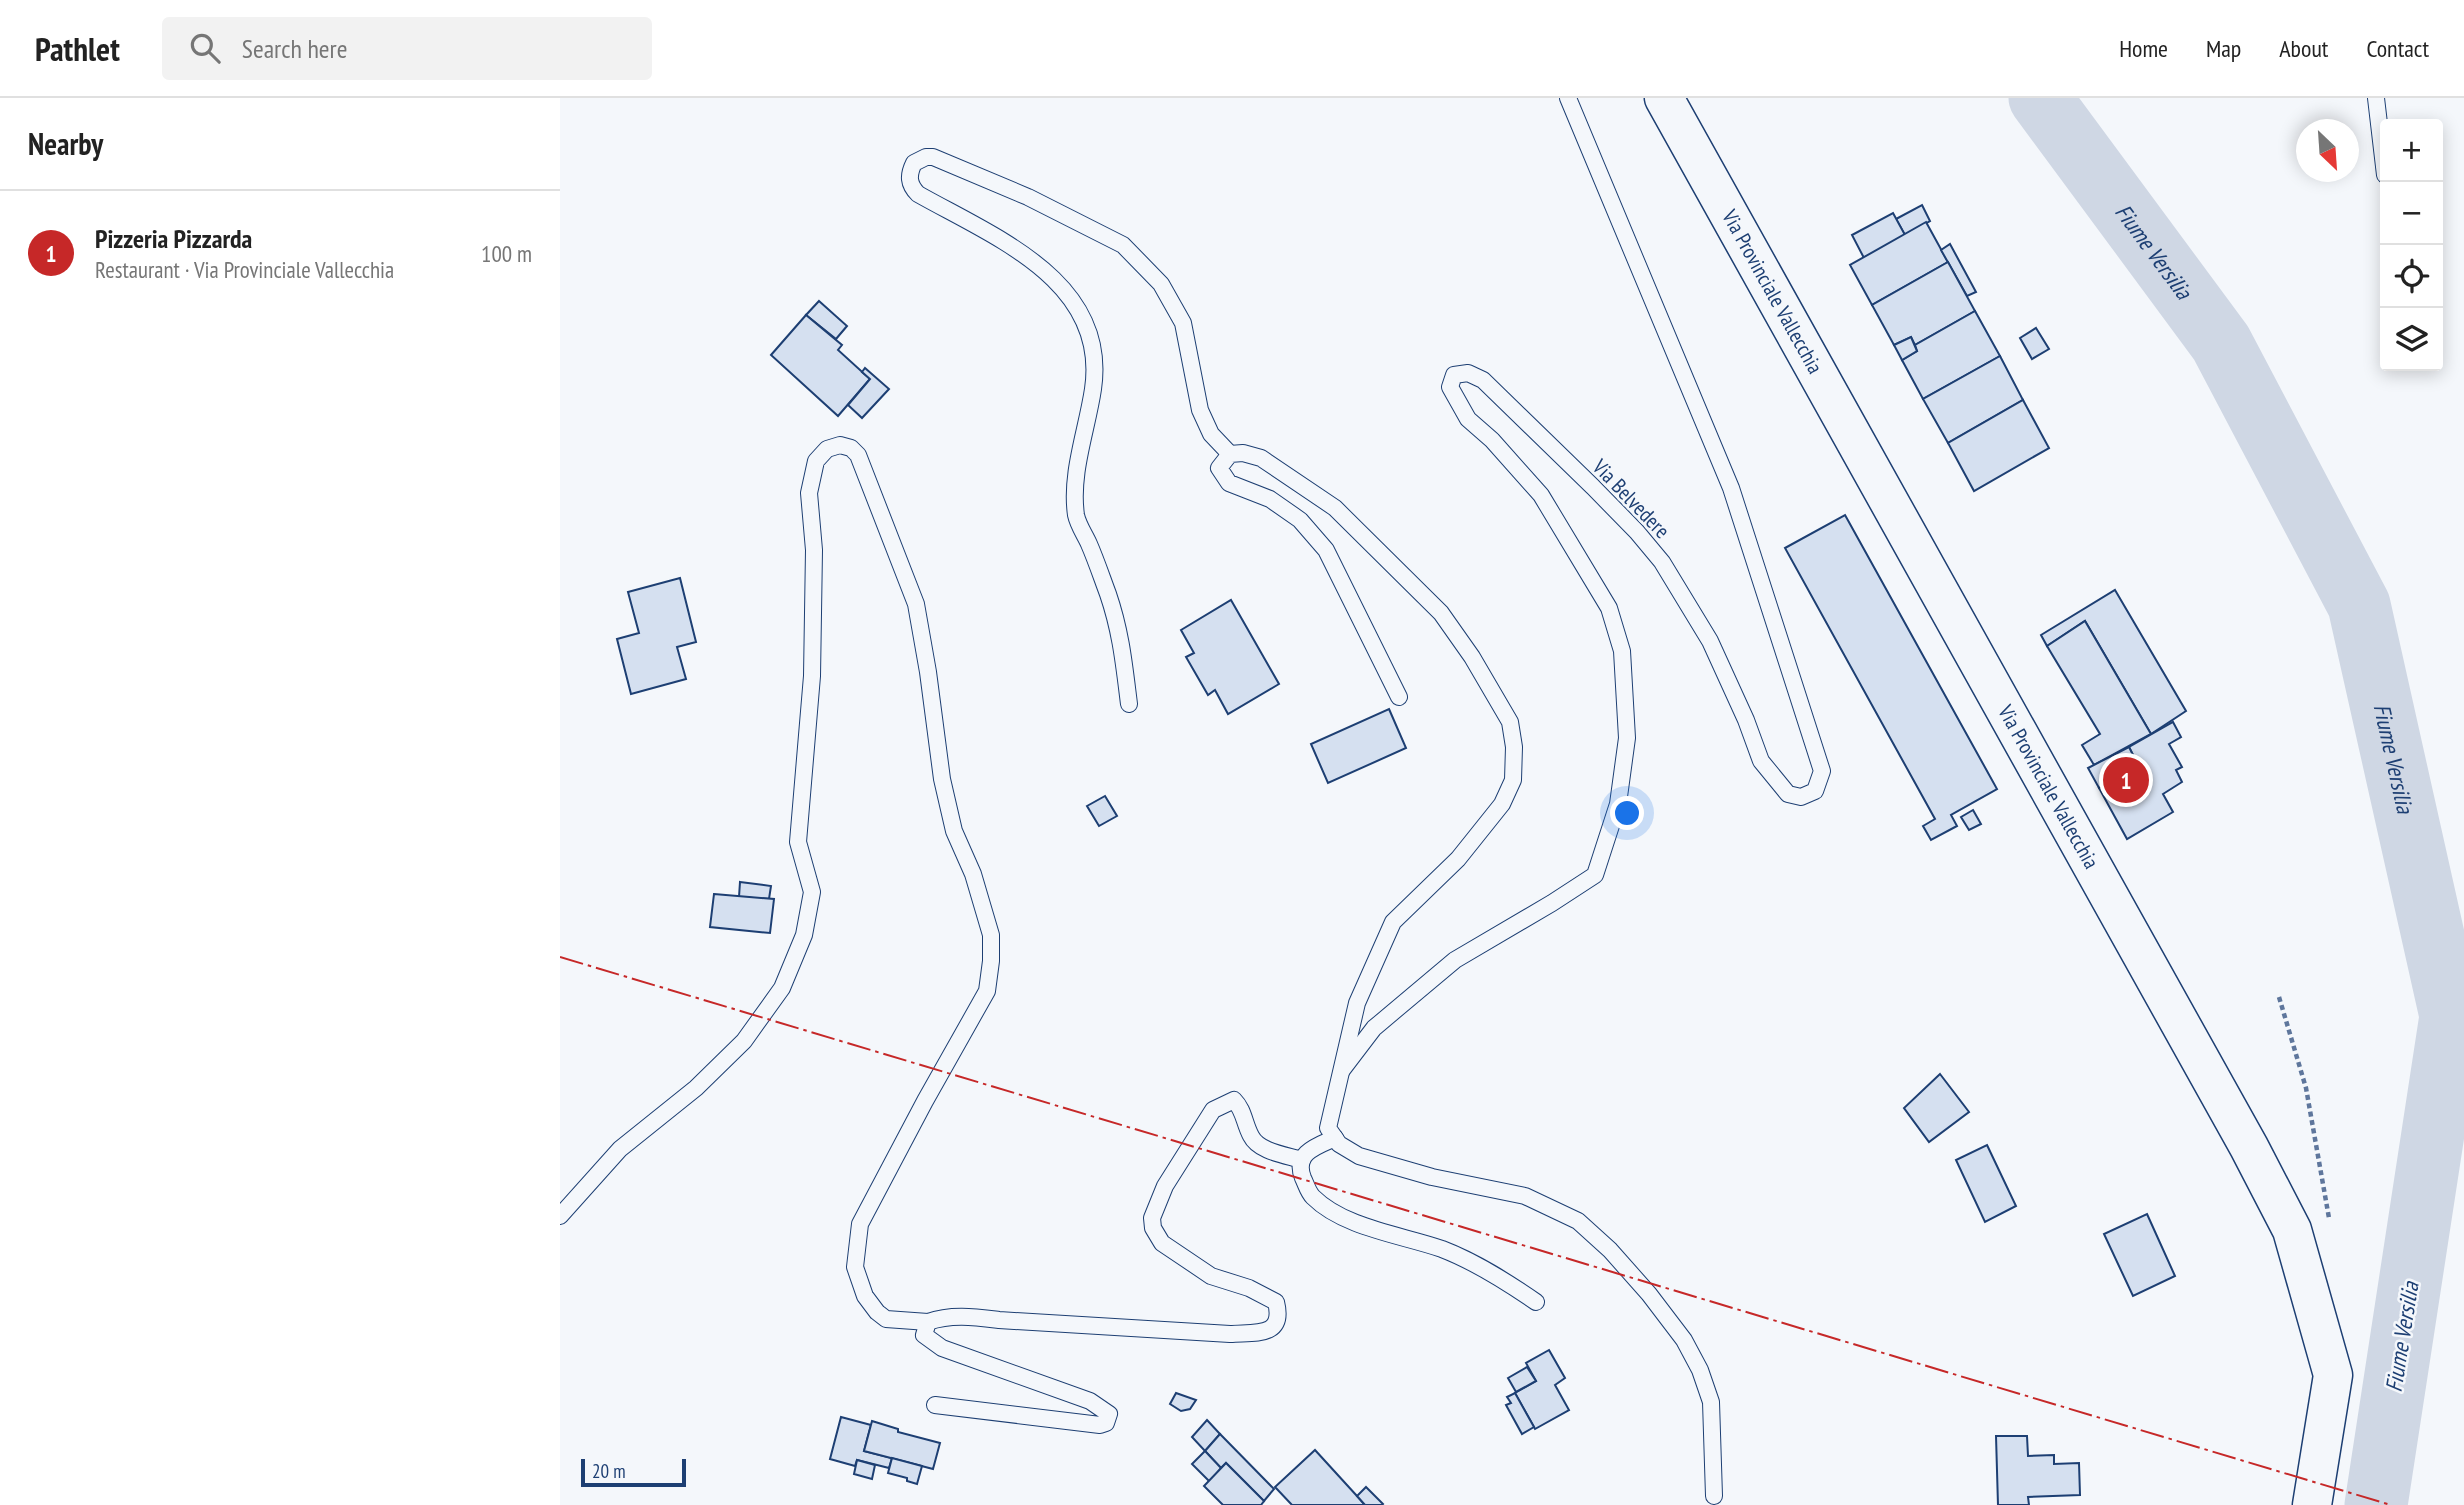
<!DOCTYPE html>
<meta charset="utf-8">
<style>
body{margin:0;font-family:"PT Sans Narrow",sans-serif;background:#f2f2f2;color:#222}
.controls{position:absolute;right:21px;top:21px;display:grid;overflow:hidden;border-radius:7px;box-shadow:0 4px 18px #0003}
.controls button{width:63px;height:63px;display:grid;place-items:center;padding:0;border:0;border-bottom:2px solid #e0e0e0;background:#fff;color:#222;font:35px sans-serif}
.compass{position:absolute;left:1736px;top:21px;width:63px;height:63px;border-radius:50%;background:#fff;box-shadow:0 4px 18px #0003;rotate:155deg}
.scale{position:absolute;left:21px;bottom:18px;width:105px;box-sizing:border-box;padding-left:7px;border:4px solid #1d3f73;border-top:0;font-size:19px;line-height:24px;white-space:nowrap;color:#1d3f73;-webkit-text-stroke:5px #f4f7fb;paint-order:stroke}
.you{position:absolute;left:1068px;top:716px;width:24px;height:24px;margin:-18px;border:5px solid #fff;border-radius:50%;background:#1a73e8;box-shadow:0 0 0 10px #1a73e833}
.badge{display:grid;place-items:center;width:46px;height:46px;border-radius:50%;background:#c62828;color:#fff;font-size:23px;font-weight:700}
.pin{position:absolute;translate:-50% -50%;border:4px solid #fff;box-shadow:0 2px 7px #0006}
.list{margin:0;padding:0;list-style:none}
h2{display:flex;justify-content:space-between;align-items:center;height:91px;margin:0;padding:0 28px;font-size:30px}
h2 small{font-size:23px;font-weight:400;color:#767676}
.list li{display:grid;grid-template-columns:46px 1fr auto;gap:21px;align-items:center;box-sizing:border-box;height:126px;padding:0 28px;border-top:2px solid #e0e0e0}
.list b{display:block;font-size:26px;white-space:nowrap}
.list p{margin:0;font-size:23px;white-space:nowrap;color:#767676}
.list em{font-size:23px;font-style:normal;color:#767676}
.icon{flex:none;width:38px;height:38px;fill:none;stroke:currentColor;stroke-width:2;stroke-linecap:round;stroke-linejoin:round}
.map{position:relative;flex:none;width:1904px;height:1407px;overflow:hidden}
header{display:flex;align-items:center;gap:42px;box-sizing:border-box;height:98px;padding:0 35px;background:#fff;border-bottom:2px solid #e0e0e0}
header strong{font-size:33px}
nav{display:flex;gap:38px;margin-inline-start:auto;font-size:24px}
.search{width:490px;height:63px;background:#f2f2f2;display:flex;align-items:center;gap:18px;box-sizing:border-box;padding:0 24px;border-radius:7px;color:#767676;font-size:26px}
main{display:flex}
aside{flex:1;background:#fff}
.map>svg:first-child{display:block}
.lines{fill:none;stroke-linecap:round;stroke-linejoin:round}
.river{stroke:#cfd7e4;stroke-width:63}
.building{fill:#d5e0f0;stroke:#1d3f73;stroke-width:2}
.lane-casing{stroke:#1d3f73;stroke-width:18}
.secondary-casing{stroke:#1d3f73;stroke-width:41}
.path{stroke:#5e769c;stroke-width:4.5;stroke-dasharray:5 3.5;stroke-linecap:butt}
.lane{stroke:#f4f7fb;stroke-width:16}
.secondary{stroke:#f4f7fb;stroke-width:38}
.power{stroke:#c62828;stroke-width:2;stroke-dasharray:24 5 3.5 5;stroke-linecap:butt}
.labels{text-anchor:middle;stroke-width:5;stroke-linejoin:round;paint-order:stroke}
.street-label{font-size:21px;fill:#1d3f73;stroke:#f4f7fb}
.water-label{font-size:23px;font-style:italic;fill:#1d3f73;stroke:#f4f7fb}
</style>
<header>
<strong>Pathlet</strong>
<div class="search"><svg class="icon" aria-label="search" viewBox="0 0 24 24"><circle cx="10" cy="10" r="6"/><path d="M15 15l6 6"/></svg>Search here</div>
<nav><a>Home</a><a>Map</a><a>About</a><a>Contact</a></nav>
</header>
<main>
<aside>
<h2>Nearby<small></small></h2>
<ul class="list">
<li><span class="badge">1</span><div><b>Pizzeria Pizzarda</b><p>Restaurant · Via Provinciale Vallecchia</p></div><em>100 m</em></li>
</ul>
</aside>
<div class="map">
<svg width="1904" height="1407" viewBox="0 0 1904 1407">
<rect width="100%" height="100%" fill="#f4f7fb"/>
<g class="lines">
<path class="river" id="s1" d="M1480 0 1661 245 1799 507 1891 918 1816 1407"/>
</g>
<g class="building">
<polygon points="1362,107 1370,123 1345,137 1336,121"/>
<polygon points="1333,115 1345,137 1304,160 1292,137"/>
<polygon points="1366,124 1388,164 1312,207 1290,167"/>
<polygon points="1390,146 1416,194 1407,198 1381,152"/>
<polygon points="1388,164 1415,213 1355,247 1351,239 1334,247 1312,207"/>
<polygon points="259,203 287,228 276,241 246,217"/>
<polygon points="1415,213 1440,258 1363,301 1342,262 1357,253 1355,247"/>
<polygon points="246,217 282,247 278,252 310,281 278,318 211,257"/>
<polygon points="1476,230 1489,251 1472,261 1460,240"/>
<polygon points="1351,239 1357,253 1342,262 1334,247"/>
<polygon points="1440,258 1463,302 1388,345 1363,301"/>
<polygon points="305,270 329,291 302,320 288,307 310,281 302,274"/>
<polygon points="1463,302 1489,350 1414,393 1388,345"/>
<polygon points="1285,417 1437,691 1391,717 1397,728 1371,742 1363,728 1375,721 1225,450"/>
<polygon points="120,480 136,544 117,549 126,581 71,596 57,541 79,535 68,494"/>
<polygon points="1555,492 1626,613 1591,636 1525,523 1487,548 1481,537"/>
<polygon points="671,502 719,586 668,616 655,592 648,597 626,559 634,555 621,532"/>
<polygon points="1525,523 1591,636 1534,667 1522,647 1540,636 1487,548"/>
<polygon points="829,611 846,650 768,685 751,646"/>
<polygon points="1613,624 1621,639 1609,646 1622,669 1616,672 1622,684 1603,696 1613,714 1567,741 1539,690 1546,686 1542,680 1575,661 1569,649"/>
<polygon points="1569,649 1575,661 1542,680 1546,686 1539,690 1528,670"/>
<polygon points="545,698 557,718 539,728 527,708"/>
<polygon points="1413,712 1421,726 1409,732 1401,719"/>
<polygon points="180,784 211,788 209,801 179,799"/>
<polygon points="154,796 214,801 210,835 150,829"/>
<polygon points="1380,976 1409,1014 1369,1044 1344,1010"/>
<polygon points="1427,1047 1456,1108 1425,1124 1396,1062"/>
<polygon points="1587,1116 1615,1178 1573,1198 1544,1136"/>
<polygon points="989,1252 1005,1280 995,1287 1009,1312 975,1331 955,1295 976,1283 966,1265"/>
<polygon points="967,1269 976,1283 956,1294 948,1280"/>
<polygon points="616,1295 636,1302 630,1311 621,1313 610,1306"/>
<polygon points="955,1295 974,1329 962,1336 946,1307 951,1305 947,1299"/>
<polygon points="281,1319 311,1327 304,1353 332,1360 329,1370 297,1362 295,1368 270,1361"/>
<polygon points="647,1322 660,1336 645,1353 632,1339"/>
<polygon points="312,1323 338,1331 338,1334 380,1345 373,1371 304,1353"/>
<polygon points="660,1336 714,1391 704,1403 666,1365 661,1370 645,1353"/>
<polygon points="1436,1338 1467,1338 1468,1358 1494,1357 1494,1366 1519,1365 1520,1397 1468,1399 1469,1407 1438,1407"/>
<polygon points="755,1352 797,1398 805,1407 732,1407 715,1389"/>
<polygon points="645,1353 661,1370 650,1384 632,1366"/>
<polygon points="332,1360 362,1368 357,1386 347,1383 347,1380 328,1375"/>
<polygon points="297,1362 315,1367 312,1381 294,1376"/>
<polygon points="666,1365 704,1403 701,1407 663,1407 644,1388"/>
<polygon points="806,1389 823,1406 822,1407 805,1407 797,1398"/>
</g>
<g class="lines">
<defs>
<g id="lane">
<polyline points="1816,0 1825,77"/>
<polyline points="839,599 766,452 740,422 710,401 669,385 659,370 670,356 683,355 701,360 775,410 881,515 912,559 950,624 954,649 953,682 942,706 898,761 833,824 797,905 768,1030 779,1046 799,1058 872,1079 965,1098 1018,1123 1050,1152 1089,1196 1124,1242 1140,1272 1151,1304 1154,1398"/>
<path d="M569 606C564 566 561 534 548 496 542 480 536 462 529 446 525 437 518 427 516 417 510 375 527 332 533 291 549 183 434 139 358 96 348 86 348 77 354 65L366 59H373L468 99 563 147 601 186 623 225 640 312 651 336 670 356"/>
<polyline points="782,972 814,930 895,862 992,805 1035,777 1058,706 1067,640 1062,553 1049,510 981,397 932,342 908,321 890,289 894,277 908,275 923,282 1033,389 1077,434 1102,464 1150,543 1186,622 1201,663 1228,696 1241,699 1255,693 1262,673 1171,390 1008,0"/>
<path d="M775 1040C757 1048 733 1055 743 1080 746 1086 748 1094 753 1099 784 1130 842 1137 882 1151 916 1164 947 1184 976 1204"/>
<polyline points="0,1118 60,1051 136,990 184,943 222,890 244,837 252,794 238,744 252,578 254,452 249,395 256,363 267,351 280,347 291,350 298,357 356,506 368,574 382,681 394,733 413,776 431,837 431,863 427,893 365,1003 300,1126 295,1169 305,1198 317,1214 326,1221 368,1224"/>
<path d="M375 1307 540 1327 546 1325 549 1316 530 1303 382 1250 364 1237 368 1224C391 1216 414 1219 439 1222L670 1236C695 1234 725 1240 716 1204L689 1190 651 1178 602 1145 593 1130 592 1120 605 1088 653 1012 674 1002C684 1012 684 1025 691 1038 699 1054 726 1057 742 1062"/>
</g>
<g id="secondary">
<path id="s2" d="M1104 0 1689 1049 1732 1132 1773 1277 1752 1407"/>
</g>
</defs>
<use href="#lane" class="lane-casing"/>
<use href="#secondary" class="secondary-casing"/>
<polyline class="path" points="1719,899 1746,990 1769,1120"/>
<use href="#lane" class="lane"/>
<use href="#secondary" class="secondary"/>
<polyline class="power" points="0,859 1831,1407"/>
</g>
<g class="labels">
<g class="street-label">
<text dy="7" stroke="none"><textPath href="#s2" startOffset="222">Via Provinciale Vallecchia</textPath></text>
<text transform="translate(1071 401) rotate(46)" y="7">Via Belvedere</text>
<text dy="7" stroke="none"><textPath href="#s2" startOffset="789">Via Provinciale Vallecchia</textPath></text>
</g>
<g class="water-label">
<text dy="8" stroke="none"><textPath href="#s1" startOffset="191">Fiume Versilia</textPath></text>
<text dy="8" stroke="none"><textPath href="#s1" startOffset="758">Fiume Versilia</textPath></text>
<text transform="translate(1842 1239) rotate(-81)" y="8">Fiume Versilia</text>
</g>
</g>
</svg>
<div class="controls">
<button>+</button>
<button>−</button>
<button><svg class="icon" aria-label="locate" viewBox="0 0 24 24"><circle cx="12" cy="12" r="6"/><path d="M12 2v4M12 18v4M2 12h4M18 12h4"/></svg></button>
<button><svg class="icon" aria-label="layers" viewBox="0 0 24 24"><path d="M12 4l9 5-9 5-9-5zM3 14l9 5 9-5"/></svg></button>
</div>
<svg class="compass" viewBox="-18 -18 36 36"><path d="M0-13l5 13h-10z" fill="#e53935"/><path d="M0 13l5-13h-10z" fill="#767676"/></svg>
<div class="scale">20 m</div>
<div class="you"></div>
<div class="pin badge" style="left:1566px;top:682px">1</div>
</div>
</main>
